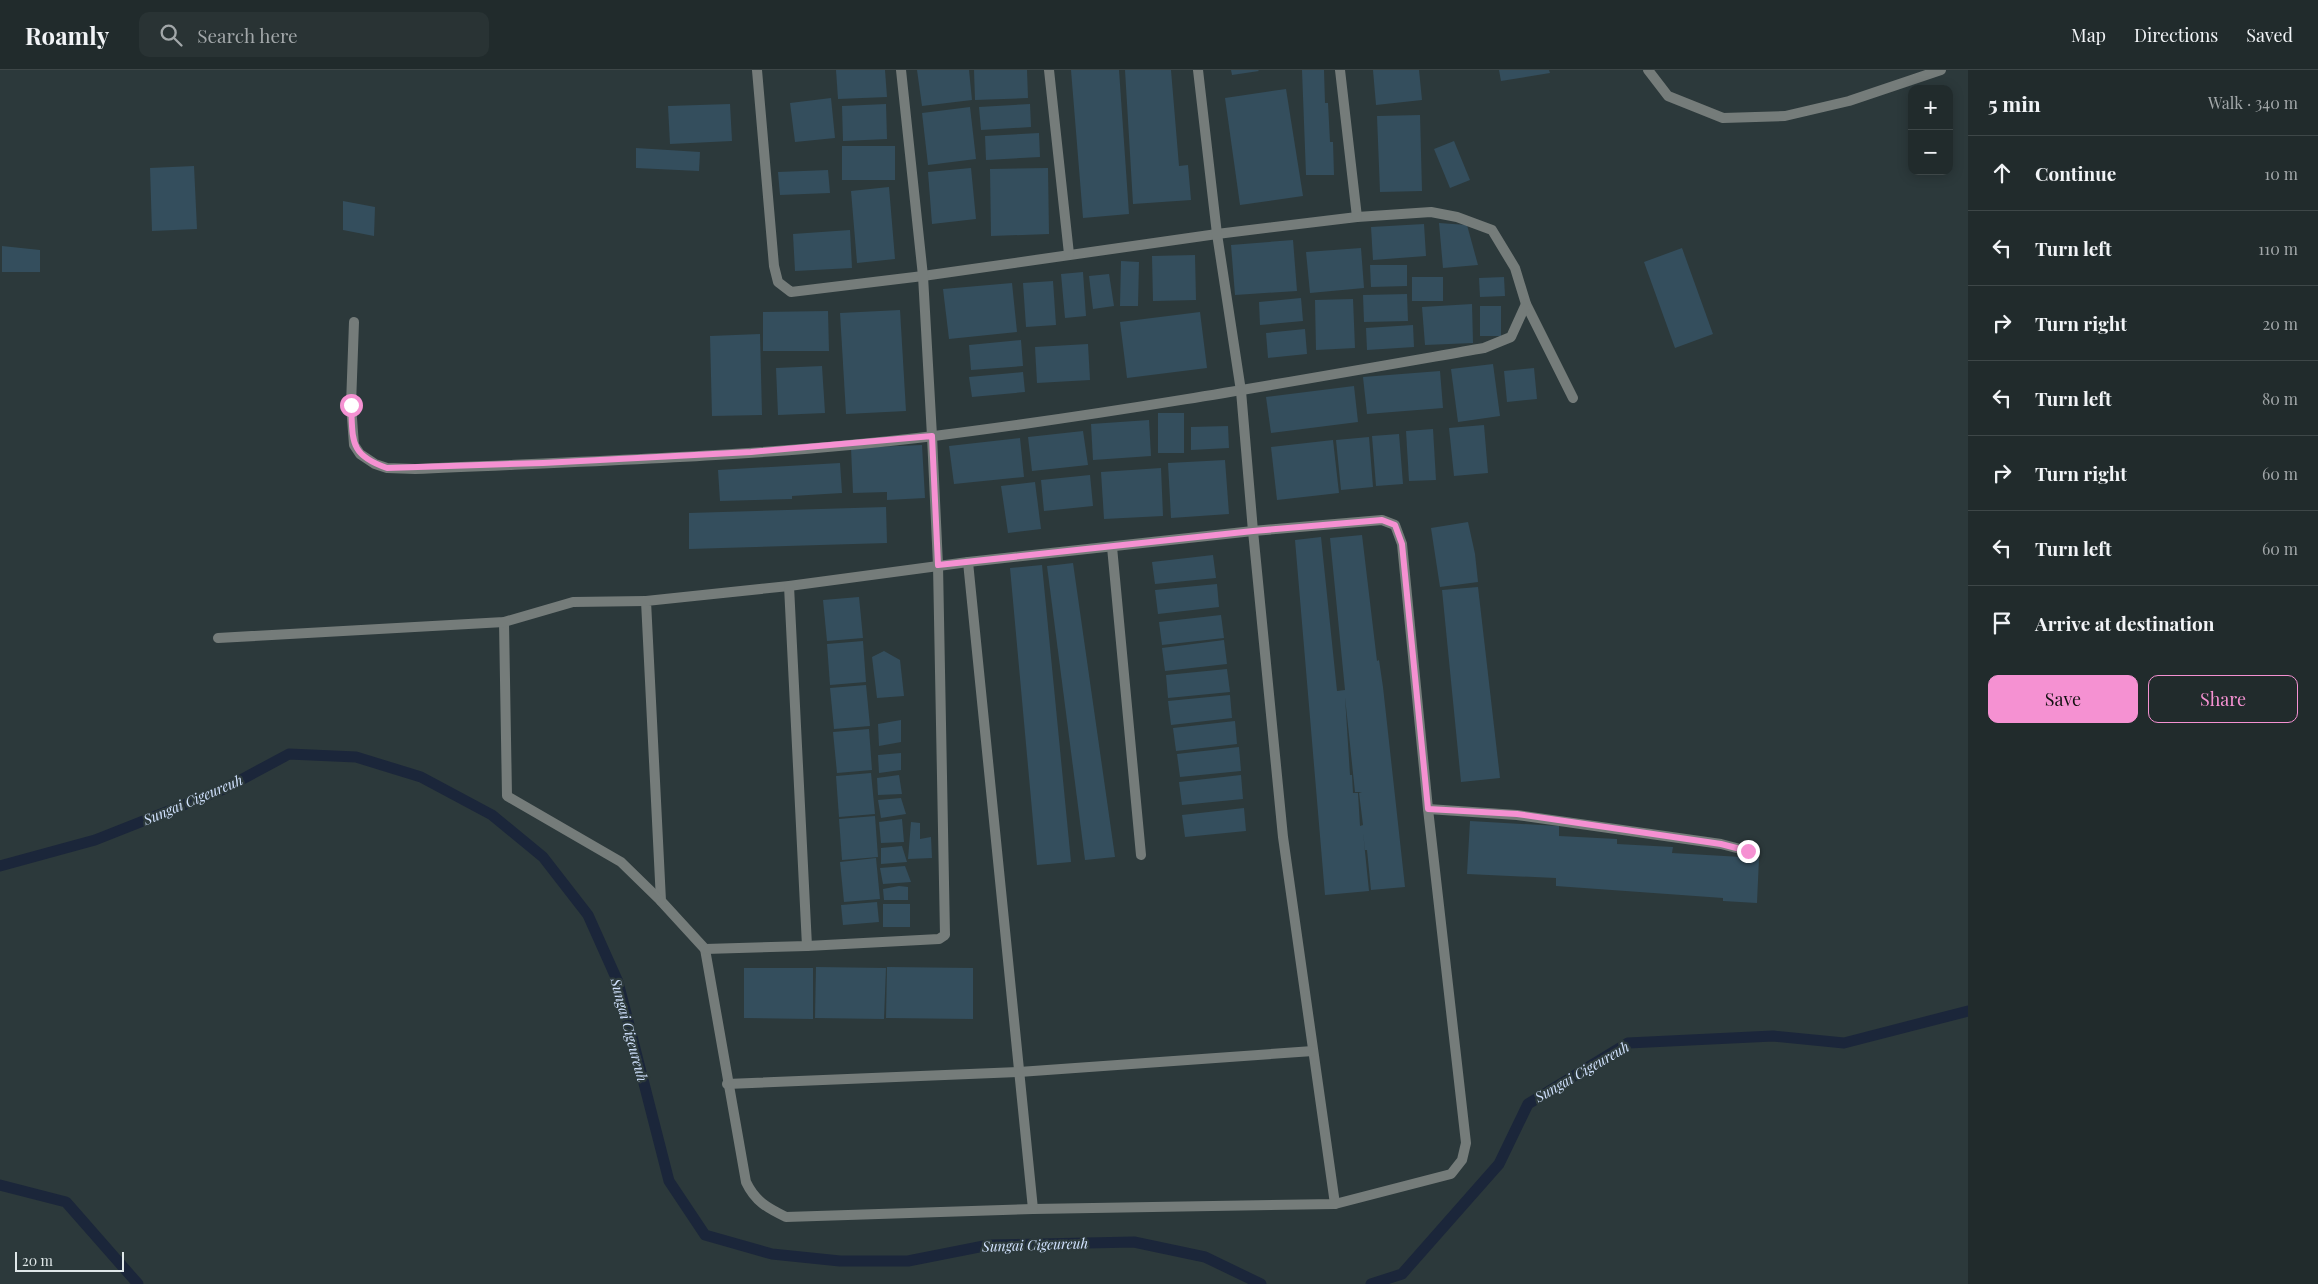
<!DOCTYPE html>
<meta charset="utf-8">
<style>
body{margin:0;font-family:"Playfair Display",serif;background:#293334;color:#f1f3f6}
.controls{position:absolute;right:15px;top:15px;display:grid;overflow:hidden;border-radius:10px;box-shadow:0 2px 12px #0003}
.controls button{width:45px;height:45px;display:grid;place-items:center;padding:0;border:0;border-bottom:1px solid #3e4748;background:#212b2c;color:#f1f3f6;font:25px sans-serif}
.scale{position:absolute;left:15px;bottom:12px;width:109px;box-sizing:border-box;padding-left:5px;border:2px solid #dfe7e8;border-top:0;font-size:14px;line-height:18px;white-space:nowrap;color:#dfe7e8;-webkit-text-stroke:4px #2c393b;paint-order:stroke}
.stop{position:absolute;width:15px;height:15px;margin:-11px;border:4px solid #f591d2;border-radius:50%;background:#fff}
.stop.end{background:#f591d2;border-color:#fff;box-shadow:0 1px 5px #0008}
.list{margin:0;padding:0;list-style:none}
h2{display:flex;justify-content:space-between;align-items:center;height:65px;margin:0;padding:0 20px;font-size:21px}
h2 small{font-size:16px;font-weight:400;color:#a2a7a9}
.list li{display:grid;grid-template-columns:32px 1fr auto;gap:15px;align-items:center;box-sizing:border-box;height:75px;padding:0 20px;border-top:1px solid #3e4748}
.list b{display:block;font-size:19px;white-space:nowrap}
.list em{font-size:16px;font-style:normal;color:#a2a7a9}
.actions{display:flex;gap:10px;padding:15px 20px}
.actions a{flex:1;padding:11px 0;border:1px solid #f591d2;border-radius:10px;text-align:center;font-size:18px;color:#f591d2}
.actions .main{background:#f591d2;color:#111}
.icon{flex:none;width:28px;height:28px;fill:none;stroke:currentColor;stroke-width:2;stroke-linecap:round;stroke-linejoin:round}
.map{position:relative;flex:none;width:1968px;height:1214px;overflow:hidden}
header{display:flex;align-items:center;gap:30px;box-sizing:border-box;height:70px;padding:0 25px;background:#212b2c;border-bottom:1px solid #3e4748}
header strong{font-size:24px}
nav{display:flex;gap:28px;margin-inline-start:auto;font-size:18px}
.search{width:350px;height:45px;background:#293334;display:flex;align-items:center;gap:12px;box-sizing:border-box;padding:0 18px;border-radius:10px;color:#a2a7a9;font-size:19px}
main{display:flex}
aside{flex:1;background:#212b2c}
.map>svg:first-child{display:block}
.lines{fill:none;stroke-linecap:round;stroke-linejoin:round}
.stream{stroke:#1b263a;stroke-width:11}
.building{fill:#344e5d;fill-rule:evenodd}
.minor{stroke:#757c7a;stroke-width:10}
.route{stroke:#f591d2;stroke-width:6}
.labels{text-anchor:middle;stroke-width:4.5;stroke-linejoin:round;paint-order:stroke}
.water-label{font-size:14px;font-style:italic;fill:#d1e2fe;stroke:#2c393b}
</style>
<header>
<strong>Roamly</strong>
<div class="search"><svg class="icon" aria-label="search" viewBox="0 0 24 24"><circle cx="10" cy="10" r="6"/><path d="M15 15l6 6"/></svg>Search here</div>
<nav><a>Map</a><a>Directions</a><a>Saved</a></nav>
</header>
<main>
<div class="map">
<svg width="1968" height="1214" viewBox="0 0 1968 1214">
<rect width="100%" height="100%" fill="#2c393b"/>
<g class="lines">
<g class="stream">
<polyline points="0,796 95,770 224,719 289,684 356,687 421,707 492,745 543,787 588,845 618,912 669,1111 705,1165 772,1184 840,1191 908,1191 989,1175 1134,1172 1205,1187 1261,1214"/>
<polyline points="0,1115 66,1132 138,1214"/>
<polyline points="1371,1214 1402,1204 1499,1094 1528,1034 1628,973 1773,966 1844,973 1968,941"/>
</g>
</g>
<g class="building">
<polygon points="836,0 885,0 887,27 838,29"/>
<polygon points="917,0 969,0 972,30 922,36"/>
<polygon points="974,0 1027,0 1028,28 975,30"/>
<polygon points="1071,0 1119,0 1129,144 1083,148"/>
<polygon points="1125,0 1171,0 1179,96 1188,95 1191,130 1133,134"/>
<polygon points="1231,0 1258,0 1259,1 1232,5"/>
<polygon points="1302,0 1324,0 1325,33 1328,33 1330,72 1333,72 1334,105 1306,105"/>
<polygon points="1373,0 1419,0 1422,30 1376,35"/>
<polygon points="1499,0 1549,0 1550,3 1501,11"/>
<polygon points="1286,19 1303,126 1240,135 1225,28"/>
<polygon points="831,28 835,68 795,72 790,33"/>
<polygon points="730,34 732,71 670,74 668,36"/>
<polygon points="886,34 887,69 843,71 842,36"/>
<polygon points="1030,34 1031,57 981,60 979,37"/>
<polygon points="970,37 976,89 928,95 922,43"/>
<polygon points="1420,45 1422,121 1380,122 1377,46"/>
<polygon points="1039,63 1040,87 986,90 985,66"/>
<polygon points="1454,71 1470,110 1450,118 1434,79"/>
<rect x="842" y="76" width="53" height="34"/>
<polygon points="636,78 700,82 699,101 636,98"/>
<polygon points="194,96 197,159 152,161 150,98"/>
<polygon points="971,98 976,149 932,154 928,102"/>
<polygon points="1048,98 1049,164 991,166 990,99"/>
<polygon points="828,100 830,123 780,125 778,102"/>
<polygon points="889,117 895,189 857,193 851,121"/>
<polygon points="343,131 375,137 374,166 343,160"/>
<polygon points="1439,153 1467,155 1478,195 1443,198"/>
<polygon points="1424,154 1426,186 1373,190 1371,157"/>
<polygon points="850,160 852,198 795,201 793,164"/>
<polygon points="1293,170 1297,221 1235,225 1231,175"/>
<polygon points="2,176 40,180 40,202 2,202"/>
<polygon points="1361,178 1364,218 1310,223 1306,182"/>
<polygon points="1682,178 1713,264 1675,278 1644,192"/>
<polygon points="1195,185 1196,230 1153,231 1152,186"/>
<polygon points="1121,191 1139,192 1138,236 1120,236"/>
<polygon points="1370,195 1407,195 1407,216 1371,217"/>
<polygon points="1083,202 1086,246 1065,248 1061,204"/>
<polygon points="1109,204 1114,236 1093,239 1089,206"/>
<rect x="1412" y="207" width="31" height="24"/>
<polygon points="1504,207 1505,226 1480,227 1479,208"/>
<polygon points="1053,211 1056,255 1026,257 1023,213"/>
<polygon points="1012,213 1017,262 949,269 943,219"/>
<polygon points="1407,224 1408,251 1364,252 1363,225"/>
<polygon points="1301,228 1303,251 1260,255 1259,232"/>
<polygon points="1353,229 1355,278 1316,280 1315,230"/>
<polygon points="1472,234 1473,273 1425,275 1422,237"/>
<rect x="1480" y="236" width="21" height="30"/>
<polygon points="900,240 906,341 846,344 840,243"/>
<polygon points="828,241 829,281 763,281 763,242"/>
<polygon points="1200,242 1207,298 1127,308 1120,252"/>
<polygon points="1413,255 1414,277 1367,280 1366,258"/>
<polygon points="1305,259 1307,284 1268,288 1266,263"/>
<polygon points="760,264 762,345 712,346 710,266"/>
<polygon points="1021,270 1023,296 971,300 969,275"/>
<polygon points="1088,274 1090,310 1037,313 1035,277"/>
<polygon points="1493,294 1500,346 1458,352 1451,299"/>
<polygon points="822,296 825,343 778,345 776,298"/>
<polygon points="1534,298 1537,329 1507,332 1504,301"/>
<polygon points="1440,301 1443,338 1367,344 1363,307"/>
<polygon points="1023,302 1025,322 972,327 969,307"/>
<polygon points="1354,316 1358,352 1271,363 1266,327"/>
<rect x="1158" y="343" width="26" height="40"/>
<polygon points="1149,350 1151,386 1093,390 1091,354"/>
<polygon points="1484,355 1488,403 1454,406 1449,358"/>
<polygon points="1228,356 1229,378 1191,380 1191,357"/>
<polygon points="1433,359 1436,410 1409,411 1406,361"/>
<polygon points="1083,361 1088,395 1032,401 1028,367"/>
<polygon points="1399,364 1403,414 1376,416 1372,366"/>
<polygon points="1369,367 1373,417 1341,420 1336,370"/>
<polygon points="1020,368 1024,407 954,414 949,376"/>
<polygon points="1333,370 1339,423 1277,430 1271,377"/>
<polygon points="922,375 925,428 887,430 887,422 853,423 851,378"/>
<polygon points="1225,390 1229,444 1171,448 1168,393"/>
<polygon points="840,393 842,423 792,426 792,429 720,431 718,400"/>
<polygon points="1161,398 1163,446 1104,449 1101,402"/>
<polygon points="1090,405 1093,436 1044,441 1041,410"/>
<polygon points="1035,412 1041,459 1008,463 1001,416"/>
<polygon points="886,437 887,473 689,479 689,443"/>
<polygon points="1468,452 1475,484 1478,512 1440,517 1431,458"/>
<path d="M1362 465 1377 591 1379 590 1383 617 1405 817 1371 820 1367 780H1365L1363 762 1369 821 1325 825 1295 470 1321 467 1337 621 1345 620 1330 468ZM1345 627 1355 722H1362L1359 723 1363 755 1360 756 1358 723H1353L1352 705H1350Z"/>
<polygon points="1213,485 1216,508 1155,514 1152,492"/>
<polygon points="1073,493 1115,787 1085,790 1047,496"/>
<polygon points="1042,495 1071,792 1037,795 1010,498"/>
<polygon points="1217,514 1219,537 1158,544 1155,520"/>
<polygon points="1478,517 1500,708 1461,712 1442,520"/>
<polygon points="859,527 863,568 827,571 823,530"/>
<polygon points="1221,545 1224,568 1162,575 1159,552"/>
<polygon points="1224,570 1227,594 1165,601 1162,578"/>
<polygon points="863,571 866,612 830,615 827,574"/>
<polygon points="884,581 900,590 904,626 877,628 872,587"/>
<polygon points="1227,599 1230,622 1168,628 1166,605"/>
<polygon points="866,615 870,656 834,659 830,618"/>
<polygon points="1230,625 1232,648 1171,655 1168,631"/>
<polygon points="901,650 901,672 879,676 878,654"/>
<polygon points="1235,651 1237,674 1176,681 1173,658"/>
<polygon points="869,659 872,700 837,703 833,662"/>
<polygon points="1239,677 1241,701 1180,707 1177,684"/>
<polygon points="901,683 901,700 879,703 878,685"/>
<polygon points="871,703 875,744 839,747 836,706"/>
<polygon points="899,705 902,724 878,725 877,708"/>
<polygon points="1241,705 1243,729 1182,735 1179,712"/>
<polygon points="901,728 906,744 881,748 878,730"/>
<polygon points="1244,738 1246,761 1185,767 1182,745"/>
<polygon points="875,746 878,787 842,790 839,749"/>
<polygon points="902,749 904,772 881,773 879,752"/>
<polygon points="1470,751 1559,756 1559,766 1617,769 1617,774 1673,777 1672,783 1759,788 1757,833 1723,831 1723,828 1556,816 1556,808 1467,804"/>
<polygon points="911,752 920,753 920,769 931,767 932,788 908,789"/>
<polygon points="902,776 907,792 881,794 881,778"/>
<polygon points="876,788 880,829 844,832 840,792"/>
<polygon points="905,796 911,812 883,814 880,798"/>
<polygon points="899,816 908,817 908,830 884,830 883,819"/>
<polygon points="877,832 879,852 843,855 841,835"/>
<rect x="883" y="834" width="27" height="23"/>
<polygon points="816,897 886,898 884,949 815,948"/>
<polygon points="887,897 973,898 973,949 886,948"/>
<polygon points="744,898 813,898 813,949 744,948"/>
</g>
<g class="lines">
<g class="minor">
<polyline points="757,0 774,196 778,212 791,222 923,206 1217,164 1357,147 1431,142 1457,147 1492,160 1515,198 1526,234 1573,328"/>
<polyline points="1049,0 1069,184"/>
<polyline points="1198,0 1217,164 1241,321 1253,461 1283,767 1335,1134"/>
<polyline points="1340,0 1357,147"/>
<polyline points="1648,0 1668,26 1723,48 1785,46 1849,31 1941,0"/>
<path d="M354 252 351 335 354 375 360 384 375 394 387 398 415 399C588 391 762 387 934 366 1118 343 1301 310 1484 278L1511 267 1526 234"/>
<path d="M1382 450 1395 455 1402 474 1428 739 1466 1073 1462 1090 1451 1104 1335 1134 1033 1139 786 1147C767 1138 755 1131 746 1112L705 879 661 831 646 531 789 516 968 492 1253 461Z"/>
<polyline points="1112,477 1141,785"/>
<polyline points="968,492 1033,1139"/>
<polyline points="789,516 807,876"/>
<polyline points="504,552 507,726 621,792 661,831"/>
<polyline points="218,568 504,552 573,532 646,531"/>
<polyline points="1428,739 1517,745 1721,774 1748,781"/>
<polyline points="705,879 807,876 939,869 945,865 938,495 932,366 923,206 901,0"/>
<polyline points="727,1014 1019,1002 1313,981"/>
</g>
</g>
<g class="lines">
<path class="route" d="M351 335C353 371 349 385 387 398L543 393 751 382 932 366 938 495 1253 461 1382 450 1395 455 1402 474 1428 739 1517 744 1721 774 1748 781"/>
</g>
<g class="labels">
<g class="water-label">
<text transform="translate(193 730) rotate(-23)" y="5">Sungai Cigeureuh</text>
<text transform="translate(629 960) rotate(75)" y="5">Sungai Cigeureuh</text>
<text transform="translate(1582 1002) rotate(-30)" y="5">Sungai Cigeureuh</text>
<text transform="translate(1035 1175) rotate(-2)" y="5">Sungai Cigeureuh</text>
</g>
</g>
</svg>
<div class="controls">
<button>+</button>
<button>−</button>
</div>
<div class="scale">20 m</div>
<div class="stop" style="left:351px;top:335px"></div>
<div class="stop end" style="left:1748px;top:781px"></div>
</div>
<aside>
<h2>5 min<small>Walk · 340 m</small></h2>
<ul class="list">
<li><svg class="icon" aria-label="ahead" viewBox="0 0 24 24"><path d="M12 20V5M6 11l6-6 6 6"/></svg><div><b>Continue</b></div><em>10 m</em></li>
<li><svg class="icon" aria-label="left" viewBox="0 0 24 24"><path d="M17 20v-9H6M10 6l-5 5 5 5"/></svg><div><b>Turn left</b></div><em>110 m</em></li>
<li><svg class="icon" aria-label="right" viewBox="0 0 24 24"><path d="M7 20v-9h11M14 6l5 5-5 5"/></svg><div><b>Turn right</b></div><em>20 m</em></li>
<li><svg class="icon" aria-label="left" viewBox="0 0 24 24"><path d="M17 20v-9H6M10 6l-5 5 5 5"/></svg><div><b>Turn left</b></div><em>80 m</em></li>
<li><svg class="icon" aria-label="right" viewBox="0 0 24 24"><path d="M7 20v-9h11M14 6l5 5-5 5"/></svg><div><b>Turn right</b></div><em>60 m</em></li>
<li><svg class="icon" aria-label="left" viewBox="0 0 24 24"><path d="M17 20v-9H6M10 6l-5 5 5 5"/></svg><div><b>Turn left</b></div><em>60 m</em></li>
<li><svg class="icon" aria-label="arrive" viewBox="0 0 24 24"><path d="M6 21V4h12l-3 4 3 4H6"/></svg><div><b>Arrive at destination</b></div></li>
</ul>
<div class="actions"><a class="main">Save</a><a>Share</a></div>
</aside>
</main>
